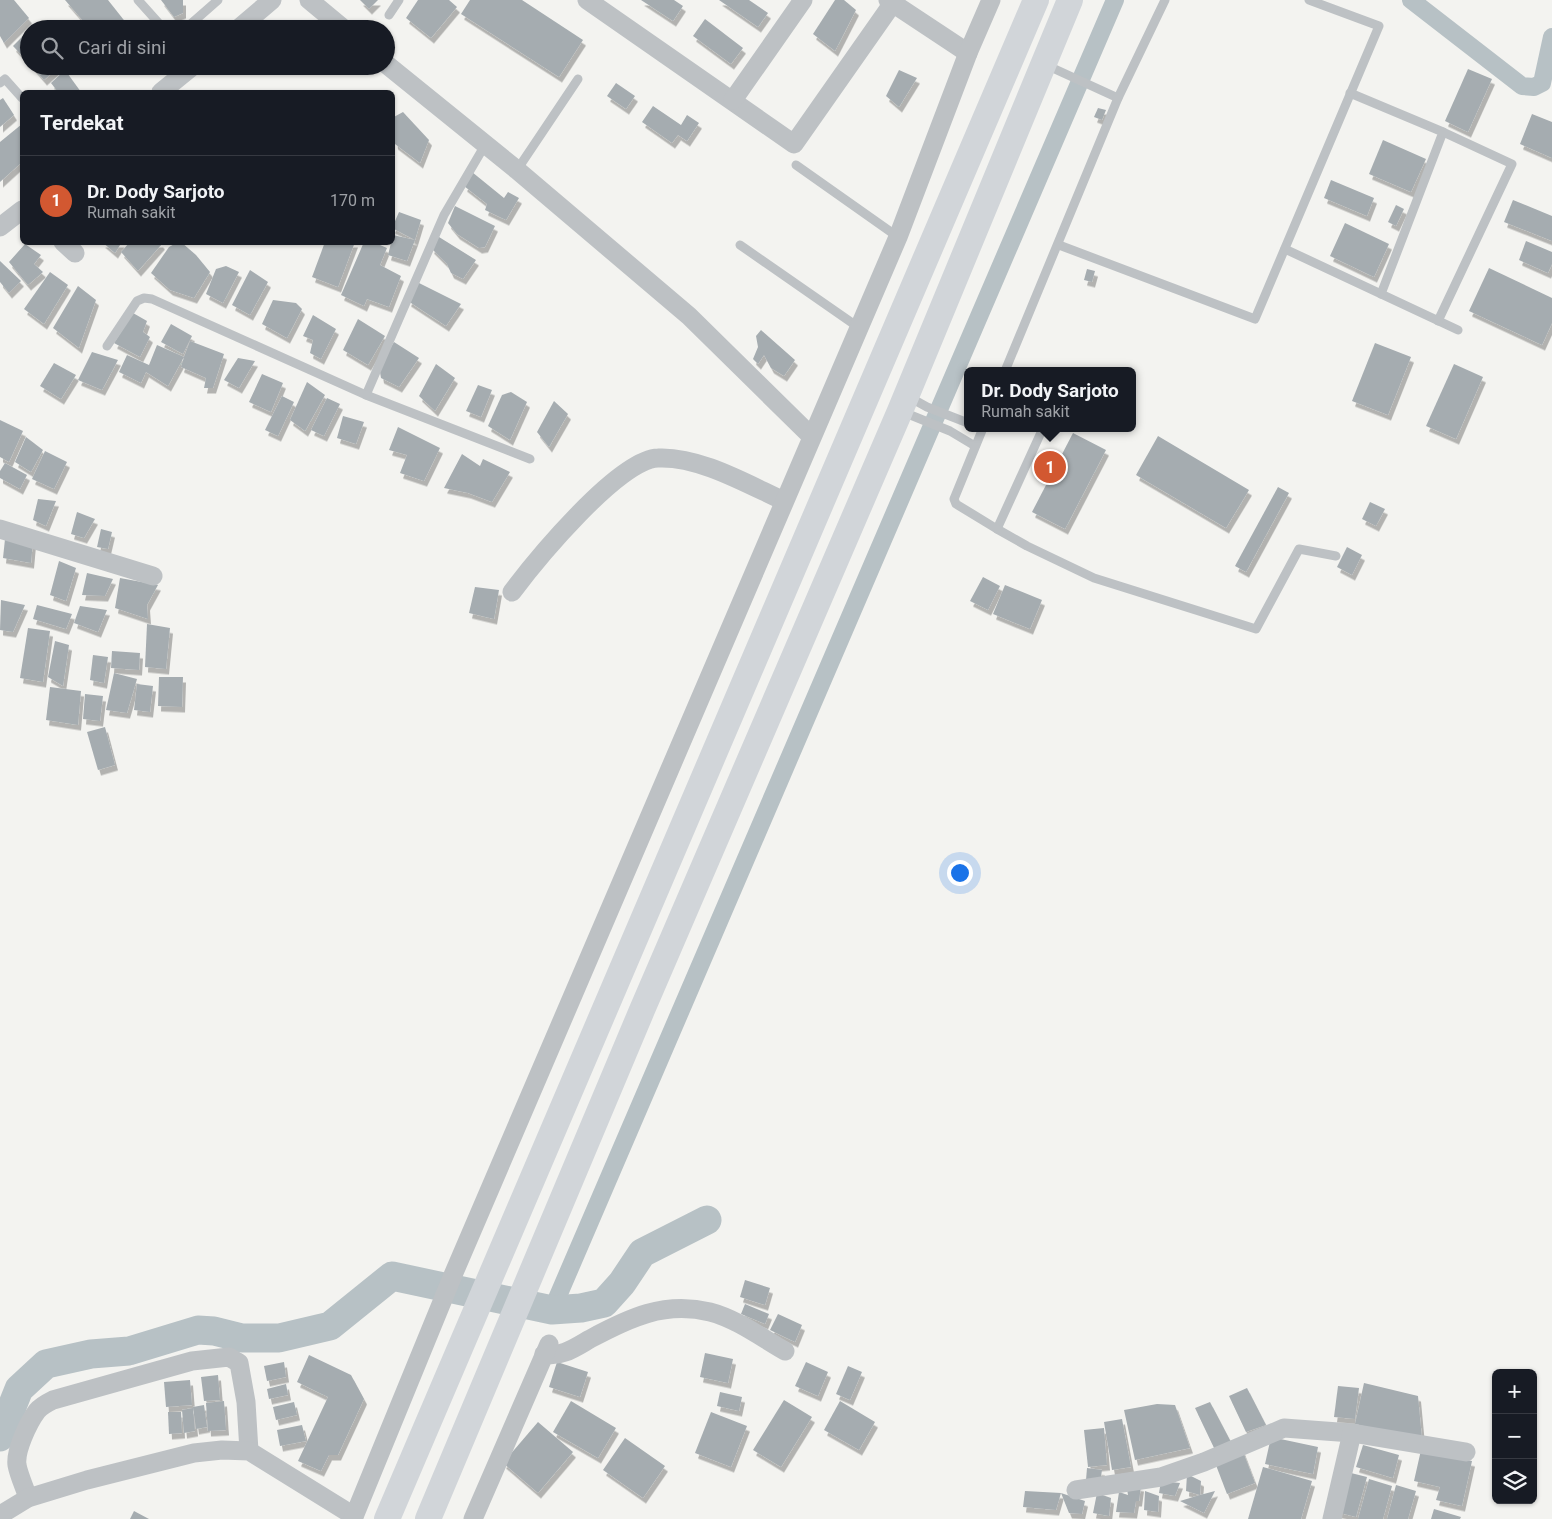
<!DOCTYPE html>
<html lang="id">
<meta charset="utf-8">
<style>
body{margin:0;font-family:Roboto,sans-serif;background:#242831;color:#f1f3f6}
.controls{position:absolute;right:15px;bottom:15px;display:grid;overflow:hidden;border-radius:8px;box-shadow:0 1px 4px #0004}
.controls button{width:45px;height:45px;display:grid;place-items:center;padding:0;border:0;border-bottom:1px solid #363941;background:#171b24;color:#f1f3f6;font:25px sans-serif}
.you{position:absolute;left:959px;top:872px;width:18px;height:18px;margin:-12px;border:4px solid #fff;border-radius:50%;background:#1a73e8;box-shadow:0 0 0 8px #1a73e833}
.badge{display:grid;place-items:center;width:32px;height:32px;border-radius:50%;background:#d25831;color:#fff;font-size:16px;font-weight:700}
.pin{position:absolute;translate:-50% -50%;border:2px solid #fff;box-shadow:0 1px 5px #0006}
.popup{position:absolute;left:964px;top:367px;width:172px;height:65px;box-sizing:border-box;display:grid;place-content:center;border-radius:8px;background:#171b24;filter:drop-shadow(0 1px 4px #0005);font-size:16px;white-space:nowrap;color:#9ea1a6}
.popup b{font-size:19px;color:#f1f3f6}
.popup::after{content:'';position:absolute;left:50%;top:100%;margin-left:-10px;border:10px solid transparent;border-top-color:#171b24}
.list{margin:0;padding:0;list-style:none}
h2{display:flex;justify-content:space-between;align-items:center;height:65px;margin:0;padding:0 20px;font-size:21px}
h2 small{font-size:16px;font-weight:400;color:#9ea1a6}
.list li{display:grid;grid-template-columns:32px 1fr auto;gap:15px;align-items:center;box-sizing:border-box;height:90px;padding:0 20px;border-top:1px solid #363941}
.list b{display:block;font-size:19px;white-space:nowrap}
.list p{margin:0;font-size:16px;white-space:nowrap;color:#9ea1a6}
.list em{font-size:16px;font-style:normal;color:#9ea1a6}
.icon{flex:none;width:28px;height:28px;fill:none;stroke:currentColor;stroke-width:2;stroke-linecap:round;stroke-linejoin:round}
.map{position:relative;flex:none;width:1552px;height:1519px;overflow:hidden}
.search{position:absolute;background:#171b24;box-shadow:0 1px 4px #0004;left:20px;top:20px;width:375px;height:55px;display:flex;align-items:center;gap:12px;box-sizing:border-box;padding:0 18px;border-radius:28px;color:#9ea1a6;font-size:19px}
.panel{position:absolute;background:#171b24;box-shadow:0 1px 4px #0004;left:20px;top:90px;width:375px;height:155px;border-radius:8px}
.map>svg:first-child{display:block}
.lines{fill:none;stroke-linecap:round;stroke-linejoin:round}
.canal{stroke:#b7c1c5;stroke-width:18}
.river{stroke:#b7c1c5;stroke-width:29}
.building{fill:#a5acb0;filter:url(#shadow)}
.lane{stroke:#bdc1c4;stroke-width:9}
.street{stroke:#bdc1c4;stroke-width:19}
.secondary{stroke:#d1d5d9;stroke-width:26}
</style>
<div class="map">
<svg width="1552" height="1519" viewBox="0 0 1552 1519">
<defs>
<filter id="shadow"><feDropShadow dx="3" dy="5.5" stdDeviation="0" flood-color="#0004"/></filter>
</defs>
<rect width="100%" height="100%" fill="#f3f3f0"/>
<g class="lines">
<g class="canal">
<polyline points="1411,0 1522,86 1534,87 1542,83 1552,37"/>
<polyline points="552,1310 1115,0"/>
</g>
<polyline class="river" points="0,1437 19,1389 46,1364 91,1354 129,1351 198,1330 214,1331 242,1338 279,1338 330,1326 392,1276 552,1310 581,1308 604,1303 622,1283 642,1253 707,1220"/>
</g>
<g class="building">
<polygon points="0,0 14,0 29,18 4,43 0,36"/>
<polygon points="65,0 108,0 131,29 90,29"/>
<polygon points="161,0 183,0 183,13 174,17"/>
<polygon points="360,0 378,0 369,9"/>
<polygon points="418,0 449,0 457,7 431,38 406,18"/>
<polygon points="470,0 522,0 583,40 559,77 461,14"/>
<polygon points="641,0 674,0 683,6 673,21"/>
<polygon points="719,0 749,0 768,13 758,27"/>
<polygon points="835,0 844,0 856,10 835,51 813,34"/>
<polygon points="705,19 743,48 731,64 693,36"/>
<polygon points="29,30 29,63 13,46"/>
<polygon points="32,66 60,66 44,80"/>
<polygon points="1468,69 1492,79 1468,132 1445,121"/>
<polygon points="65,70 81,92 58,92 51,83"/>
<polygon points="899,70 917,78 899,107 886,96"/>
<polygon points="616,83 635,96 626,109 607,96"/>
<polygon points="3,98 14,115 0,127 0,100"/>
<polygon points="653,106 681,125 687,115 699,123 687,141 678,135 672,143 642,122"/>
<polygon points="1098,108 1106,110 1102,120 1094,117"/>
<polygon points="403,112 429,140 420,163 395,144 392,118"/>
<polygon points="1532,114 1552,122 1552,158 1520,144"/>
<polygon points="22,124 22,162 0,182 0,142"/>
<polygon points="1383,140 1426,159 1411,192 1369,174"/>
<polygon points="472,172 504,198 508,192 519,198 506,220 485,210 487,204 464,186"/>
<polygon points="1331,180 1374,198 1367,216 1324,198"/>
<polygon points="1513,200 1552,216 1552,241 1504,222"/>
<polygon points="1396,205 1404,209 1396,226 1388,222"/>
<polygon points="455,206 495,226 485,247 479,248 457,234 448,223"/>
<polygon points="399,212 421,220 415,240 407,261 388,255 393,235 415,240 392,228"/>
<polygon points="1345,223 1389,244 1374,277 1330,256"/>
<polygon points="439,237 476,260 463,279 451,273 447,264 431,248"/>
<polygon points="1526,241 1552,252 1552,264 1548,273 1519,260"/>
<polygon points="102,242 122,242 115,253"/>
<polygon points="130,242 160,242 162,244 138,271 121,252"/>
<polygon points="178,242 181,242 196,255 210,272 194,298 170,290 151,273 169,247"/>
<polygon points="325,242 355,242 338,287 312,277"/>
<polygon points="364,242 373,242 387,248 380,265 401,276 389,307 367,299 364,306 341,295"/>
<polygon points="25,244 41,255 34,264 43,272 28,285 9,262"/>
<polygon points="0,261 21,281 9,293 0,282"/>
<polygon points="226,266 239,272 223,303 206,294 216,269"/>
<polygon points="1489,268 1552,298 1552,323 1542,345 1469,311"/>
<polygon points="1087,269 1095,271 1092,282 1084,280"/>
<polygon points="250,270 268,282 250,315 232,305"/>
<polygon points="50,272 68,285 44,324 24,309"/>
<polygon points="417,282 461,304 446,326 408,301"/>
<polygon points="78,286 96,300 79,348 53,328"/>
<polygon points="273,300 296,303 302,309 287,338 262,324"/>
<polygon points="133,313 147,321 143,332 150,337 140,357 114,343"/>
<polygon points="313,315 336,329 321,359 310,353 313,340 303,336"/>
<polygon points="358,319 385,336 368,365 343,350"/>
<polygon points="171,324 192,336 183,354 161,342"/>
<polygon points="761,330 795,360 784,376 771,368 764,355 758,364 753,359 758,347 756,336"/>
<polygon points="190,341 224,354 213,388 204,388 206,378 181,367 184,357 168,386 146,372 141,383 119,372 127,355 149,365 157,345 184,357"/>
<polygon points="394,342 419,358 399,387 381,378 379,366"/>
<polygon points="1375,343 1411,357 1388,415 1352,401"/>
<polygon points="92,352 118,360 102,390 78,380"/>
<polygon points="238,358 255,361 239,388 224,380"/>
<polygon points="54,363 76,375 61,399 40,386"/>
<polygon points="436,364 455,378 435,411 419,396"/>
<polygon points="1454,364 1483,377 1456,439 1426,426"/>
<polygon points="262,374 283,383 271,412 249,402"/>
<polygon points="307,382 325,395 305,431 290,420"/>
<polygon points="478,385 492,390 481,417 466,411"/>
<polygon points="511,392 527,402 510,440 488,426 502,395"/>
<polygon points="282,396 294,402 278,436 265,430"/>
<polygon points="327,398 340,404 324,436 311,430"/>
<polygon points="554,401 568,414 549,447 537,432"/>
<polygon points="343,416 364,422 356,444 337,438"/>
<polygon points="0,420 23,431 9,462 0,457"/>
<polygon points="398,427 440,448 424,481 400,473 407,455 389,450"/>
<polygon points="1073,433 1106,450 1065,529 1032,512"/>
<polygon points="1158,436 1249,490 1226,528 1136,475"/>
<polygon points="26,437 43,450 31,472 15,462"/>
<polygon points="45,451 67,462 54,489 32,479"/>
<polygon points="462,454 480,466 483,459 510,472 492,502 468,493 444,488"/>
<polygon points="5,463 27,475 20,489 0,478 0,471"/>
<polygon points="1278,487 1289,493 1246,572 1235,566"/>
<polygon points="38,499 56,501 46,526 33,520"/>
<polygon points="1370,502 1385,509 1376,526 1362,519"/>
<polygon points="77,512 95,519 84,538 71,534"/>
<polygon points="101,529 112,532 108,549 97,547"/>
<polygon points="5,539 33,541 31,563 3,558"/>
<polygon points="1347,547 1362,555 1352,575 1337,567"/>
<polygon points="59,561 76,568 66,601 50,595"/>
<polygon points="87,573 113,579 105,596 82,595"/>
<polygon points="983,577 1000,586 988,610 970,601"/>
<polygon points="120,578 158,585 147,605 148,619 115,608"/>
<polygon points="1005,585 1042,600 1030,629 993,614"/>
<polygon points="475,587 499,590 494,619 469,613"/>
<polygon points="1,600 25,605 13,632 0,630"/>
<polygon points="37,605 72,614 66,629 33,619"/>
<polygon points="80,606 107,610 98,632 74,623"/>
<polygon points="147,624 170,628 166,669 145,667"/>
<polygon points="28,628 50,631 43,682 20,678"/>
<polygon points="55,641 69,645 63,686 48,677"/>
<polygon points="112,651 140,653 139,670 111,668"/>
<polygon points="93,655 108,657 104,683 90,680"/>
<polygon points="114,673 137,679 127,713 106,710"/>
<polygon points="159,677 183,677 182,707 158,706"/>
<polygon points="137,684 153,686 150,712 134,710"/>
<polygon points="50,687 81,691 78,725 46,720"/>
<polygon points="85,694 103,696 100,721 83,719"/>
<polygon points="105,727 115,765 98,770 87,732"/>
<polygon points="745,1280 770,1288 765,1305 740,1297"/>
<polygon points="745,1304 769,1314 765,1324 741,1314"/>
<polygon points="778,1314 802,1325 795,1342 770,1330"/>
<polygon points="705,1353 733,1359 728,1383 700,1377"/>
<polygon points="309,1355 351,1375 364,1399 338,1455 329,1455 321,1471 298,1461 328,1397 297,1382"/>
<polygon points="284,1362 286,1377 267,1381 264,1366"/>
<polygon points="557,1362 588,1372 580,1397 549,1387"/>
<polygon points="806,1362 828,1372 818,1396 795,1386"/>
<polygon points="848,1366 862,1372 850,1400 836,1394"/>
<polygon points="218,1375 220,1400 204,1401 201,1377"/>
<polygon points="190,1380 192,1405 166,1407 164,1382"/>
<polygon points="1364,1383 1418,1396 1422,1439 1355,1424"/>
<polygon points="286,1384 288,1395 269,1399 267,1389"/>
<polygon points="1338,1386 1359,1388 1355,1419 1334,1417"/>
<polygon points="1247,1388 1266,1425 1246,1432 1229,1396"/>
<polygon points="720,1392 742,1397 739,1411 717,1406"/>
<polygon points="784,1400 812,1417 781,1467 753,1450"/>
<polygon points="224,1401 226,1430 208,1431 206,1403"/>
<polygon points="571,1401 616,1428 598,1458 553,1432"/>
<polygon points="840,1401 875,1422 859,1450 824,1430"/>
<polygon points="294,1402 297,1415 276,1420 273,1407"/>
<polygon points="1210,1402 1232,1444 1216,1452 1195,1408"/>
<polygon points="1157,1404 1175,1405 1190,1448 1135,1460 1124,1410"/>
<polygon points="204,1405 207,1427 196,1429 193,1407"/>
<polygon points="193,1408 195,1431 184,1433 182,1410"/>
<polygon points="168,1412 181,1412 182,1433 169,1434"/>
<polygon points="711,1412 747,1426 731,1467 695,1453"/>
<polygon points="1122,1419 1131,1467 1112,1470 1104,1422"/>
<polygon points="538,1422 573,1452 538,1493 503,1463"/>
<polygon points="302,1425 306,1441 280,1446 277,1430"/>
<polygon points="1104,1428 1107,1465 1088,1467 1084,1430"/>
<polygon points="1271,1437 1318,1447 1313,1474 1265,1464"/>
<polygon points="625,1438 665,1466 643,1498 603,1470"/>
<polygon points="1363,1445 1399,1455 1393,1478 1356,1467"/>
<polygon points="1242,1449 1255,1483 1227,1494 1214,1460"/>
<polygon points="1421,1450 1472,1461 1462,1506 1436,1500 1440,1487 1414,1481"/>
<polygon points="1263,1467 1312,1481 1301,1519 1248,1519"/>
<polygon points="1087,1468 1102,1470 1100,1483 1086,1480"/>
<polygon points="1347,1472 1367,1477 1356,1517 1336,1512"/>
<polygon points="1187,1474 1201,1481 1200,1495 1215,1491 1204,1513 1180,1501 1200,1495 1186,1491"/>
<polygon points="1369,1479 1392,1486 1383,1519 1358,1519"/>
<polygon points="1161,1481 1180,1483 1175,1496 1159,1493"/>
<polygon points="1126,1483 1141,1486 1139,1501 1136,1501 1134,1513 1116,1512 1119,1492 1128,1495"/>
<polygon points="1396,1485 1416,1491 1408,1519 1387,1519"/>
<polygon points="1025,1491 1061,1493 1085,1501 1082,1514 1069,1513 1061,1493 1056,1510 1023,1507"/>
<polygon points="1145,1491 1159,1496 1158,1512 1144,1510"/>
<polygon points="1097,1493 1111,1498 1109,1516 1093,1513"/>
<polygon points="1434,1509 1461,1517 1460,1519 1431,1519"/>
<polygon points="134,1511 149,1519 130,1519"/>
</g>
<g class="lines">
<g class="lane">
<polyline points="138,0 164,29"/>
<polyline points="389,15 399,0"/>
<polyline points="185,29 218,0"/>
<polyline points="1046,65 1118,98"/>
<polyline points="0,83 5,79 22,98"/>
<polyline points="1350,93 1443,132 1381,294"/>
<polyline points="485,145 444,215 366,395 530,459"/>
<polyline points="796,165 898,237"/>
<polyline points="517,170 578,79"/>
<polyline points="740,245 858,327"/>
<polyline points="1059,245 1255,319 1379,26 1309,0"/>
<polyline points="1285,249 1458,330"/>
<polyline points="1438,321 1512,164 1443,132"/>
<polyline points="107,346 137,301 144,298 152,299 366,395"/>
<polyline points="1005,371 1118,98 1165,0"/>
<polyline points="909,397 927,407 968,423"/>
<polyline points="903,412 950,431 975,446"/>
<polyline points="983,428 954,499 956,504 997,529 1043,428"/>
<polyline points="997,529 1027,546 1094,578 1256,629 1299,549 1336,556"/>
</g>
<g class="street">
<polyline points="309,0 344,29"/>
<polyline points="587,0 794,144 895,0"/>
<polyline points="888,0 968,53"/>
<polyline points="238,29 272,0"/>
<polyline points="386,64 517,170 689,316 811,436"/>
<polyline points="161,92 193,66"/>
<polyline points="733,100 803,0"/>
<polyline points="0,227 22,210"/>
<polyline points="63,242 75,253"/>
<polyline points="0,529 153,576"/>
<path d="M512 592C536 560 619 459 658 458 699 456 747 484 784 501"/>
<path d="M544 1354C561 1358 576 1347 590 1339 629 1318 664 1301 710 1312 737 1319 762 1338 785 1351"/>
<polyline points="1076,1490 1161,1477 1204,1462 1284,1428 1352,1433"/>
<path d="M28 1498C25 1488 19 1476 17 1465 15 1451 28 1423 37 1411 41 1406 47 1403 53 1400L192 1361 229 1357 239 1363 246 1402 249 1451"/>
<polyline points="0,1515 28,1498 87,1480 194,1453 222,1450 249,1451 354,1516"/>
<polyline points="353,1519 453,1275 898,237 968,53 991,0"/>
<polyline points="473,1519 549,1344"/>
<polyline points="1332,1519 1352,1433 1466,1452"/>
</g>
<g class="secondary">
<polyline points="387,1519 1036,0"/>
<polyline points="428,1519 642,1010 900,411 1070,0"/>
</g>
</g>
</svg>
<div class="controls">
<button>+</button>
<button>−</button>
<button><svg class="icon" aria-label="layers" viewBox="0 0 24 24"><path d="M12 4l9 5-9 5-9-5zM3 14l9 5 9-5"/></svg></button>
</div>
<div class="you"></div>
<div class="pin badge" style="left:1050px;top:467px">1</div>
<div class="popup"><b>Dr. Dody Sarjoto</b>Rumah sakit</div>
<div class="search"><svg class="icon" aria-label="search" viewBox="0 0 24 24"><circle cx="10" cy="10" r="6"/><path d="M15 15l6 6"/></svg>Cari di sini</div>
<section class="panel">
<h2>Terdekat<small></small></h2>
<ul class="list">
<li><span class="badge">1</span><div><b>Dr. Dody Sarjoto</b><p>Rumah sakit</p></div><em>170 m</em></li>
</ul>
</section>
</div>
